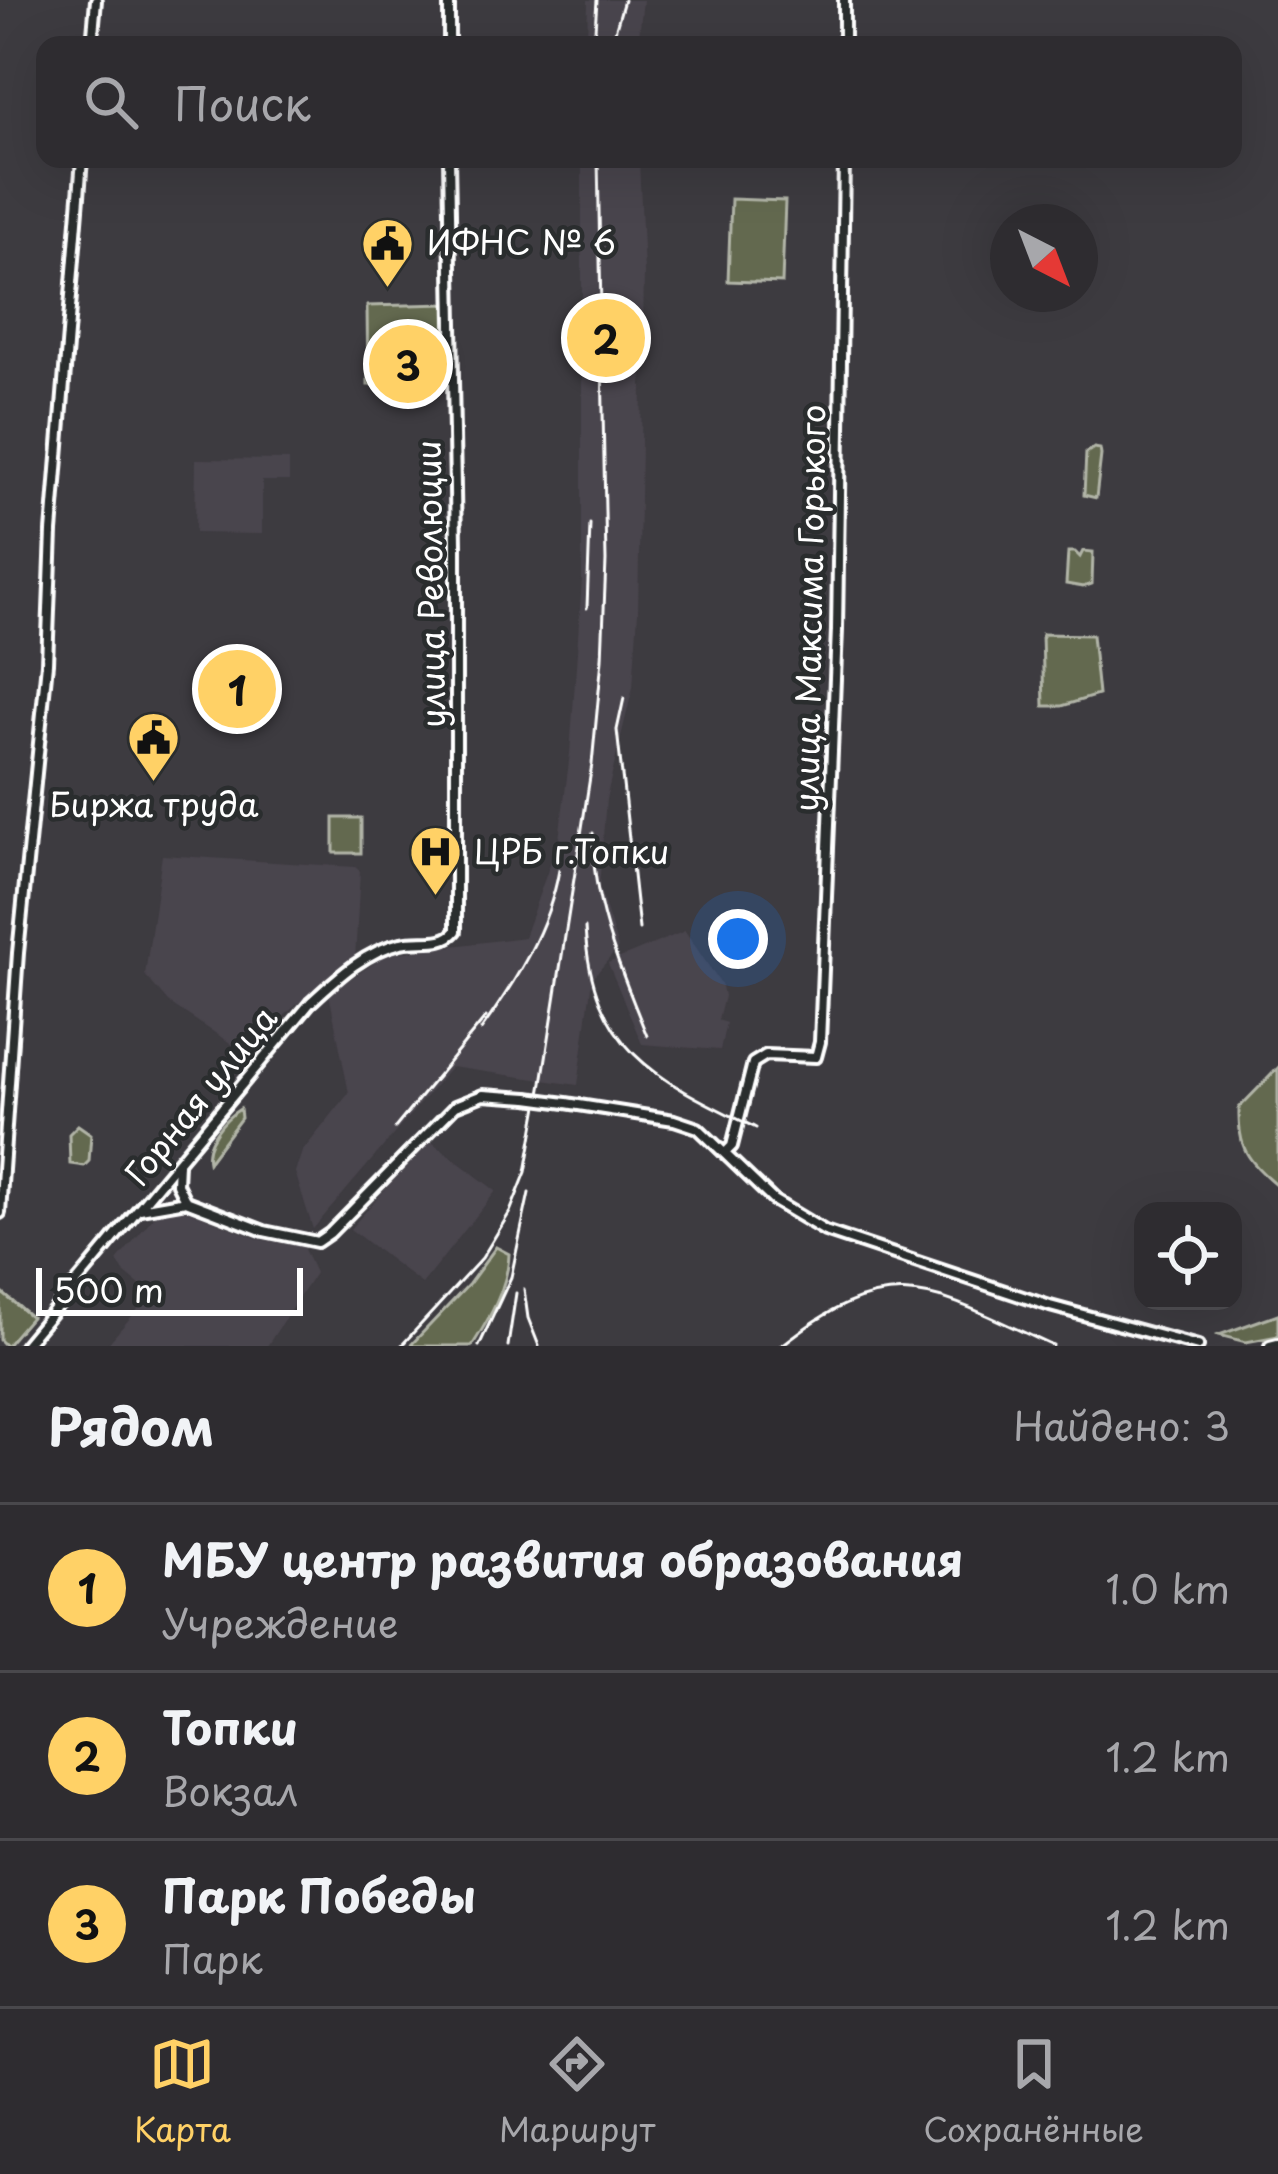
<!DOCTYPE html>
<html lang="ru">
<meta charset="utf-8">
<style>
body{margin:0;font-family:"Playpen Sans",sans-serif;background:#3a383c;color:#f1f3f6}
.controls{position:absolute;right:36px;bottom:36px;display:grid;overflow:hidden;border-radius:24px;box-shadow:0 12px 48px #0002}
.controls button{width:108px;height:108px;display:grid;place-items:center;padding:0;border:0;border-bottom:3px solid #49484c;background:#2e2c30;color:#f1f3f6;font:60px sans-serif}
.compass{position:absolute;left:990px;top:204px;width:108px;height:108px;border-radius:50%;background:#2e2c30;box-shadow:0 12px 48px #0002;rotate:138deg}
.scale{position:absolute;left:36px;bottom:30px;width:267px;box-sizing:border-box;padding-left:12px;border:6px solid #fff;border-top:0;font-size:33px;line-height:42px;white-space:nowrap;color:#fff;-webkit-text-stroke:9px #2a2d2e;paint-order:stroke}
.you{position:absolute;left:738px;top:939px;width:42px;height:42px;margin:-30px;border:9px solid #fff;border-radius:50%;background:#1a73e8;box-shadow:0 0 0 18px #1a73e833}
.badge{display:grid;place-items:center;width:78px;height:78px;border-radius:50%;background:#ffd166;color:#111;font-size:39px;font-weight:700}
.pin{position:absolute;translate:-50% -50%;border:6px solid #fff;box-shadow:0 3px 12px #0006}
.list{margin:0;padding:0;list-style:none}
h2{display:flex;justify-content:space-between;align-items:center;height:156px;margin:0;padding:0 48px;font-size:51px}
h2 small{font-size:39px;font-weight:400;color:#a7a7ab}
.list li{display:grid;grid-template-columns:78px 1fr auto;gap:36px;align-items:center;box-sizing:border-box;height:168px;padding:0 48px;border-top:3px solid #49484c}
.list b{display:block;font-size:45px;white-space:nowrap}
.list p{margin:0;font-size:39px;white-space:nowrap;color:#a7a7ab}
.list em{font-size:39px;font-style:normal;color:#a7a7ab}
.icon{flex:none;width:66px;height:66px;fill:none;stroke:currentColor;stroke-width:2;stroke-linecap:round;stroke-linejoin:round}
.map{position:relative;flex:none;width:1278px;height:1346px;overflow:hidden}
.search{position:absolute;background:#2e2c30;box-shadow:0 12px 48px #0002;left:36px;right:36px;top:36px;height:132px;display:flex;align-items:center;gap:30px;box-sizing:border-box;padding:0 42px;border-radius:24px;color:#a7a7ab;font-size:45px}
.sheet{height:660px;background:#2e2c30}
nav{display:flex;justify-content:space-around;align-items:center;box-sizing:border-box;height:168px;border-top:3px solid #49484c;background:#2e2c30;font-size:33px;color:#a7a7ab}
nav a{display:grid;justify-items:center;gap:6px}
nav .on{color:#ffd166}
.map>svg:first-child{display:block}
.built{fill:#4a454d}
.green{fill:#63694f;stroke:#b1b4a7;stroke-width:3}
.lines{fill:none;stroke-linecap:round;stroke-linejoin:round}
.minor-casing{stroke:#fff;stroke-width:16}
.minor{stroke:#2a2d2e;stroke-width:8}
.rail{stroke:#fff;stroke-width:3}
.minor-bridge-casing{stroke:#fff;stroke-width:16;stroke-linecap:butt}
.minor-bridge{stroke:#2a2d2e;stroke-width:8}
.labels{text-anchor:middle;stroke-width:9;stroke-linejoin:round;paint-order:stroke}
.poi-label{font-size:33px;fill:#fff;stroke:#2a2d2e;text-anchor:start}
.street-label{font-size:33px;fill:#fff;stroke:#2a2d2e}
</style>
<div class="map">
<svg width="1278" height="1346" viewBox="0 0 1278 1346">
<rect width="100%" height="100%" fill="#3d3b40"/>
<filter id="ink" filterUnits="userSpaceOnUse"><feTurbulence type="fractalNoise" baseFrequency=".00833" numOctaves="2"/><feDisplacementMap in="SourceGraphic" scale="24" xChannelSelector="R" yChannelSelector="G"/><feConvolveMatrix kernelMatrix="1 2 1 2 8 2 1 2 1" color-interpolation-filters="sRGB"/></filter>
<g filter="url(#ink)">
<g class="built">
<polygon points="588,0 643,0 638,45 587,45"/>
<polygon points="582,159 639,159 644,273 638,611 633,687 606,799 599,887 618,948 592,979 578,1085 451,1067 313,1229 295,1172 302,1152 349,1093 329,993 388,954 524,937 559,839 570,754 582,579"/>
<polygon points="196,459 289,460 289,481 262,481 262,534 195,533"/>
<polygon points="162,855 355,867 360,871 355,959 312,991 244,1052 168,1002 145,975"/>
<polygon points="685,931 722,986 724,996 718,1020 726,1023 720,1050 642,1044 608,963"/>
<polygon points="429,1140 496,1191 422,1284 350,1229"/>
<polygon points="173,1205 259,1239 303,1247 315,1273 267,1346 106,1346 151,1294 124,1272 117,1261 160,1209"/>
</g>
<g class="green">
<polygon points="731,199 785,201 782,283 728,281"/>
<polygon points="448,304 448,385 368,385 367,306"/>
<polygon points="1094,448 1100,449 1101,455 1096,498 1084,495 1086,453"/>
<polygon points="1083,551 1093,552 1092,584 1083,587 1066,584 1068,552 1075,552 1080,557"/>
<polygon points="1042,634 1092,635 1098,695 1062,706 1044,706"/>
<rect x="334" y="818" width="27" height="35"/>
<path d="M1278 1068V1186C1247 1161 1238 1148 1239 1108Z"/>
<path d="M240 1109 241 1118 208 1162C204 1143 223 1119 240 1109Z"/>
<polygon points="78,1125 91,1134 89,1161 84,1166 70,1164 69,1134"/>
<path d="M496 1247 509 1254C508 1287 489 1319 472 1346H410L469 1284Z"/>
<polygon points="0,1291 31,1317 6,1346 0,1340"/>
<polygon points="1278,1314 1278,1336 1246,1342 1219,1335"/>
</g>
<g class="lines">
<defs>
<g id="minor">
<polyline points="844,0 844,45"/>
<polyline points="92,45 96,0"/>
<polyline points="449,45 449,0"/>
<polyline points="566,1103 674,1120 698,1128 773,1200 825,1231 1050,1306 1198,1346"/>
<polyline points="725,1153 732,1146 753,1063 766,1055 816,1057 820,1042 837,630 844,159"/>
<polyline points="178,1163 177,1184 185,1200"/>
<polyline points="140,1209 186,1201 264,1231 317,1242 330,1233 455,1106 483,1095 528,1098"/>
<polyline points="0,1213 18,953 47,663 52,532 82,159"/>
<path d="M24 1346 310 1003C336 979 365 951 401 943 420 938 443 947 456 931V544L449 159"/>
<polyline points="1270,1346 1278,1344"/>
</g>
</defs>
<use href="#minor" class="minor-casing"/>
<use href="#minor" class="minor"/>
<g class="rail">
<polyline points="594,45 597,0"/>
<polyline points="611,45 624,0"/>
<polyline points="587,608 590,524"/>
<polyline points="624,698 617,730 639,929"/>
<path d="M593 833C591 904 621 971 647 1036"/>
<path d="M585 928C592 1051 658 1080 756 1128"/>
<path d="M481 1030C515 982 549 929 559 870"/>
<polyline points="395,1128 486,1017"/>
<polyline points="524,1289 528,1318 539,1346"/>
<polyline points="401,1346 482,1258 510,1212 526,1172 542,1083 592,764 602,659 606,561 598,159"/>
<polyline points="479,1346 511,1277 529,1193"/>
<polyline points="508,1346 516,1293"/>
<path d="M781 1346C893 1256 937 1293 1053 1346"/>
</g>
<defs>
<polyline id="minor-bridge" points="528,1098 566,1103"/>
</defs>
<use href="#minor-bridge" class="minor-bridge-casing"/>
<use href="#minor-bridge" class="minor-bridge"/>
</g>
</g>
<defs>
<symbol id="civic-pin" viewBox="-11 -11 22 30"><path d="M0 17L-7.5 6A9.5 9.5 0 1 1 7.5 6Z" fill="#ffd166" stroke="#2a2d2e"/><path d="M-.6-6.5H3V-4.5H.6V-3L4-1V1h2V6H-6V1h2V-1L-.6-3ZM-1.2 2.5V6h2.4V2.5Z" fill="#111"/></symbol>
<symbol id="hospital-pin" viewBox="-11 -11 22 30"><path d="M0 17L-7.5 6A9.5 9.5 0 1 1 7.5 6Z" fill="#ffd166" stroke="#2a2d2e"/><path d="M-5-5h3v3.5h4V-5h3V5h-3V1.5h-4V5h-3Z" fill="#111"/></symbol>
</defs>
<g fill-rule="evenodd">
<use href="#civic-pin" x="358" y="214" width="59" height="81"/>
<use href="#civic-pin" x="124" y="708" width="59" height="81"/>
<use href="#hospital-pin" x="406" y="822" width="59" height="81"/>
</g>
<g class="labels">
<g class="poi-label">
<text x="427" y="255">ИФНС № 6</text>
<text x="154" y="817" text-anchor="middle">Биржа труда</text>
<text x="474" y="864">ЦРБ г.Топки</text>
</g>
<g class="street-label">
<text transform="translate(431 584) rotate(-91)" y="12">улица Революции</text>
<text transform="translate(810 608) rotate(-89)" y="12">улица Максима Горького</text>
<text transform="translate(201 1096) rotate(-51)" y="12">Горная улица</text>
</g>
</g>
</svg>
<div class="controls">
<button><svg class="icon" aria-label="locate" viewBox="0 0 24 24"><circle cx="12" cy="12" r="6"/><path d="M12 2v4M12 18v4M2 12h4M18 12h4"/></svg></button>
</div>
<svg class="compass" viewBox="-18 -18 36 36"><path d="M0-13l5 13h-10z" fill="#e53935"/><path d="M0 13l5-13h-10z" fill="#a7a7ab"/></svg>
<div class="scale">500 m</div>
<div class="you"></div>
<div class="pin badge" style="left:237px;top:689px">1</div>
<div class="pin badge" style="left:606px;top:338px">2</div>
<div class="pin badge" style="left:408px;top:364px">3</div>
<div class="search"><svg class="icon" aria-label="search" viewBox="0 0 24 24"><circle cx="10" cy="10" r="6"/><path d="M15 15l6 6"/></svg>Поиск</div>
</div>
<section class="sheet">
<h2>Рядом<small>Найдено: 3</small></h2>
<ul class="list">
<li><span class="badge">1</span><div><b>МБУ центр развития образования</b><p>Учреждение</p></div><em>1.0 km</em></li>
<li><span class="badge">2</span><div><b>Топки</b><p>Вокзал</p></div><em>1.2 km</em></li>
<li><span class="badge">3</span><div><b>Парк Победы</b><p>Парк</p></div><em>1.2 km</em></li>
</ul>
</section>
<nav>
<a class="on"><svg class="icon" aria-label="map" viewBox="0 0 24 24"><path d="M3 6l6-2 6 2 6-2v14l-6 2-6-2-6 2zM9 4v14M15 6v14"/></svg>Карта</a>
<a><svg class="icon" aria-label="directions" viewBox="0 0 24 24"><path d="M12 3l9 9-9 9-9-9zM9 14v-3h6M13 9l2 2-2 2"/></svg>Маршрут</a>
<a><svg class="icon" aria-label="saved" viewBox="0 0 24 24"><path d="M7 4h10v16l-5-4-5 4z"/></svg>Сохранённые</a>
</nav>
